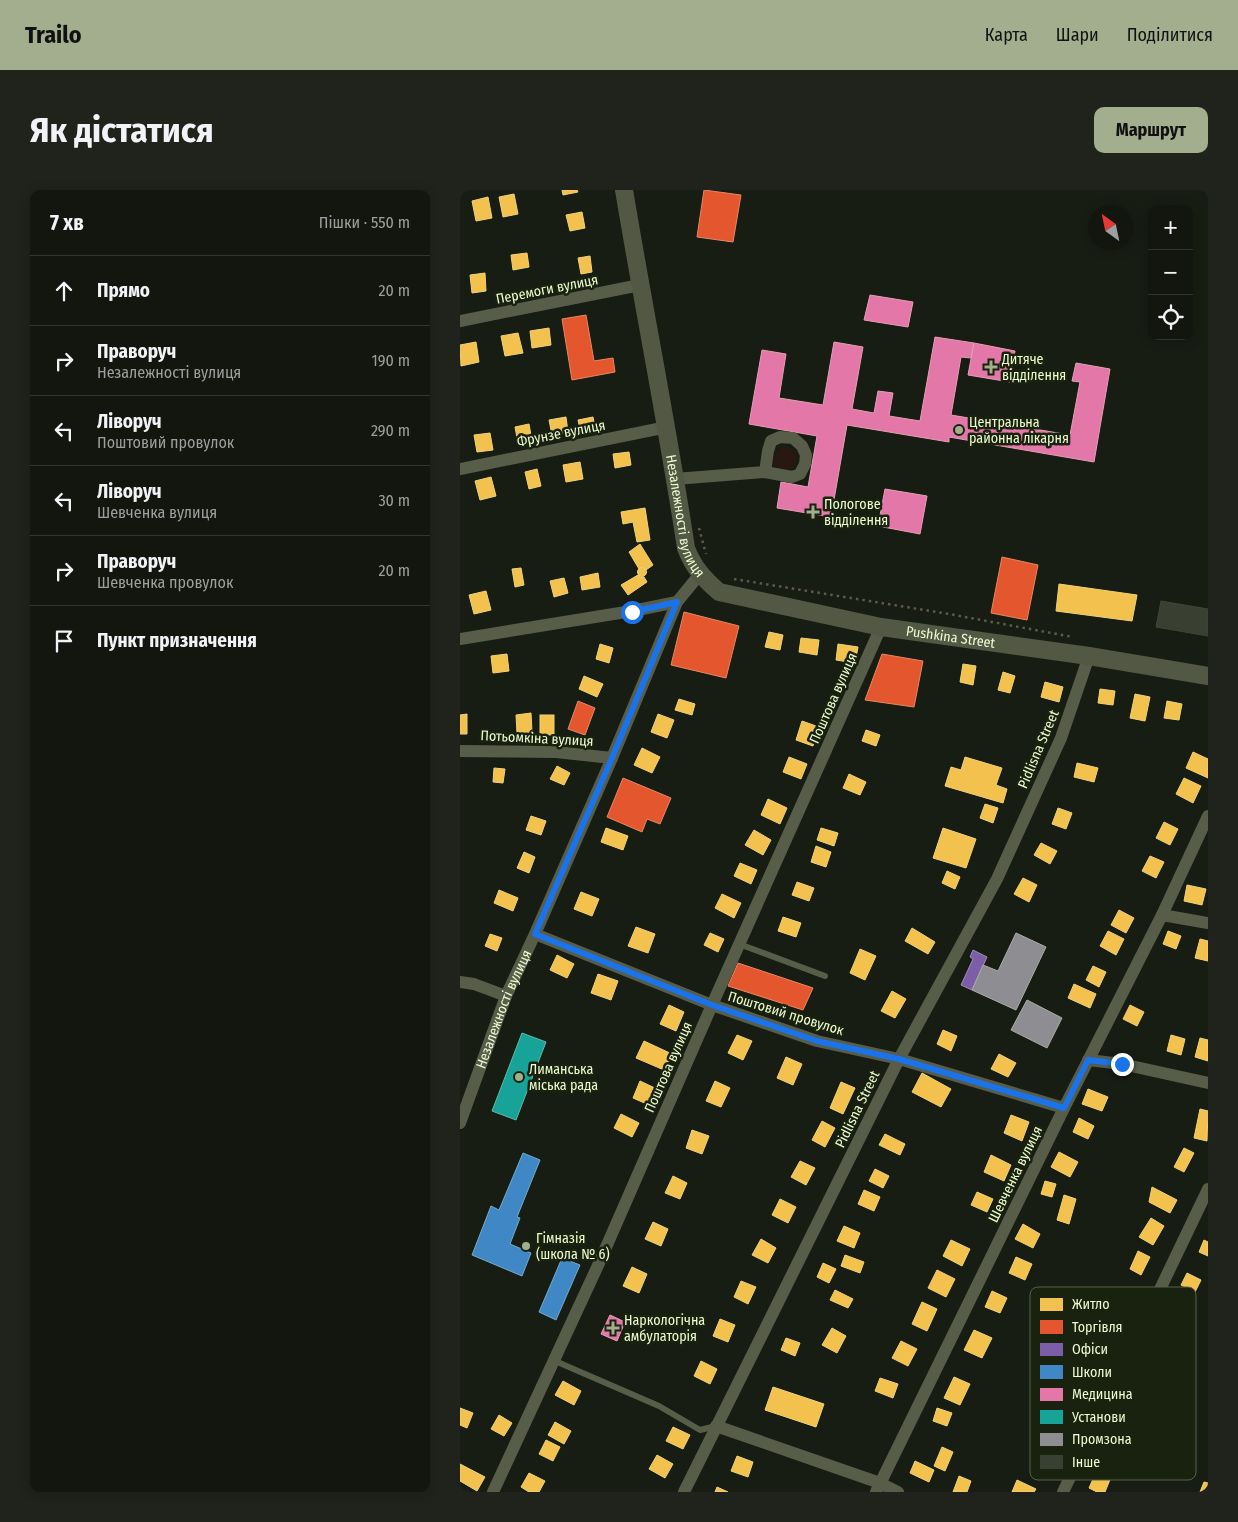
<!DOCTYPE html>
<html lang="uk">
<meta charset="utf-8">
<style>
body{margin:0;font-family:"Fira Sans Condensed",sans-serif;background:#1f231c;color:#f1f3f6}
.controls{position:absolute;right:15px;top:15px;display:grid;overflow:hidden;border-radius:10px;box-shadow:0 2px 12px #0003}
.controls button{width:45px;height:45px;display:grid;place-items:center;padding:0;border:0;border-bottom:1px solid #31352e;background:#12160e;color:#f1f3f6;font:25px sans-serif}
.compass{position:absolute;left:628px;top:15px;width:45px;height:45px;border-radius:50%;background:#12160e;box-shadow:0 2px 12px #0003;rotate:327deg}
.stop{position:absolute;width:15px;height:15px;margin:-11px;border:4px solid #1a73e8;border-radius:50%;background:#fff}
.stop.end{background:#1a73e8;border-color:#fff;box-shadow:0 1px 5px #0008}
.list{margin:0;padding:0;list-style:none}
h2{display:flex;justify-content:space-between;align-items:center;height:65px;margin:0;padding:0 20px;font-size:21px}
h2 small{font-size:16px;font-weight:400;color:#9c9f9e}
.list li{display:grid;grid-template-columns:32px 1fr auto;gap:15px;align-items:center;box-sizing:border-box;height:70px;padding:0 20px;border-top:1px solid #31352e}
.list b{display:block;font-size:19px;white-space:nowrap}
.list p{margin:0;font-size:16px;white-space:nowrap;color:#9c9f9e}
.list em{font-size:16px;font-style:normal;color:#9c9f9e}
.icon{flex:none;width:28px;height:28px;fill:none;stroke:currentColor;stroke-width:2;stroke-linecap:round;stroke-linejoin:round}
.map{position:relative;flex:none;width:748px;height:1302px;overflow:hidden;border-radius:10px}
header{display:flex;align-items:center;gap:30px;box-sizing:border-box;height:70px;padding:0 25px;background:#a2ae8e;color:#111}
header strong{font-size:24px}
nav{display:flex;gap:28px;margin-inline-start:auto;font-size:18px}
.intro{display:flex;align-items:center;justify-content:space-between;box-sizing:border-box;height:120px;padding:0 30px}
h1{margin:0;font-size:35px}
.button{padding:12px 22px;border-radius:10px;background:#a2ae8e;color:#111;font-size:18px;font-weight:700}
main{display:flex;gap:30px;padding:0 30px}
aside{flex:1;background:#12160e;border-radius:10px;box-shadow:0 2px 12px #0003}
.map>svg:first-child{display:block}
.green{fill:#281812}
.homes{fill:#f2c14e;stroke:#f0d375}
.shops{fill:#e4572e;stroke:#e7885f}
.offices{fill:#7b5ea7;stroke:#9d8db4}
.schools{fill:#3f88c5;stroke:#73abc9}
.health{fill:#e377a8;stroke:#e69fb4}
.public{fill:#17a398;stroke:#57bea9}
.industry{fill:#8d8d92;stroke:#aaaea5}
.building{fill:#393f31;stroke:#3f4735}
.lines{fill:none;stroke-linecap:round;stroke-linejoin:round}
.path{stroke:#605849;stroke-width:2.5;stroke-dasharray:2.5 4;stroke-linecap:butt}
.lane{stroke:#575d49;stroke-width:6}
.street{stroke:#575d49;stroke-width:12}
.secondary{stroke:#525843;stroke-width:18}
.route{stroke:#1a73e8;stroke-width:6}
.poi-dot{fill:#a2ae8e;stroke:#19210f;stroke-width:2}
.labels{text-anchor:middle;stroke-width:5;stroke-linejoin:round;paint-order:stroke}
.street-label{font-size:14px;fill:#edfcd1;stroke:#19210f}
.poi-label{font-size:14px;fill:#edfcd1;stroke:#19210f;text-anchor:start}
.key{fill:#19210f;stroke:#596349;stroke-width:1}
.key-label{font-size:14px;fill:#edfcd1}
</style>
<header>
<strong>Trailo</strong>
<nav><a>Карта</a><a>Шари</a><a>Поділитися</a></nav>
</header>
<div class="intro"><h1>Як дістатися</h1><a class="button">Маршрут</a></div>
<main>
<aside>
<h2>7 хв<small>Пішки · 550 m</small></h2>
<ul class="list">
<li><svg class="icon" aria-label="ahead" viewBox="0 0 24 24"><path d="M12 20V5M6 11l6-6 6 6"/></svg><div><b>Прямо</b></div><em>20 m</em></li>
<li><svg class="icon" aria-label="right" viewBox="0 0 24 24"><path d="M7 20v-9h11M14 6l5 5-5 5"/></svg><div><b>Праворуч</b><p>Незалежності вулиця</p></div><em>190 m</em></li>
<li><svg class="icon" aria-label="left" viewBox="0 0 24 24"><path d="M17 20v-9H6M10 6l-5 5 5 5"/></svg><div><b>Ліворуч</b><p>Поштовий провулок</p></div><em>290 m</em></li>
<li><svg class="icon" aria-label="left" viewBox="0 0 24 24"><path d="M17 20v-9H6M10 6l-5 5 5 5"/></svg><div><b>Ліворуч</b><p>Шевченка вулиця</p></div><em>30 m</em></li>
<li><svg class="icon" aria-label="right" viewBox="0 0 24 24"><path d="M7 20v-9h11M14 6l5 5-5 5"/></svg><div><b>Праворуч</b><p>Шевченка провулок</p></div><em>20 m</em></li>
<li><svg class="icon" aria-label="arrive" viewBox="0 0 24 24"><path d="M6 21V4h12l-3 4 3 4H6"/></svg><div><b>Пункт призначення</b></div></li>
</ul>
</aside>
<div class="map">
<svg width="748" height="1302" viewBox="0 0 748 1302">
<rect width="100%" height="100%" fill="#181d13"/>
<path class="green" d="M323 256C340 259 341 276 326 283L315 278 314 270 316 261Z"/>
<g class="homes">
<polygon points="102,0 117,0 118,2 103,5"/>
<polygon points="54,4 58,24 43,27 39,7"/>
<polygon points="28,7 32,28 16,31 12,11"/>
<polygon points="122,22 125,38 110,41 106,25"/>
<polygon points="67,63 69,77 53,80 51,65"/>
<polygon points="130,66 132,82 121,84 118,68"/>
<polygon points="25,83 26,101 12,103 10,85"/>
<polygon points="89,138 91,155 72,158 70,141"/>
<polygon points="58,143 63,163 45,166 41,146"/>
<polygon points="16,152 19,172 1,176 0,155"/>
<polygon points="106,227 108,242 92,245 89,230"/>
<polygon points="133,227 136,242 121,244 118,230"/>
<polygon points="69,234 72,251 58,253 55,237"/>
<polygon points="30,243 33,260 17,262 14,245"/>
<polygon points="169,262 171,275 155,278 153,264"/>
<polygon points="120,272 123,289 106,292 103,275"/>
<polygon points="77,279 81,296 69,299 65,282"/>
<polygon points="31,287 36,306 20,310 15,291"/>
<polygon points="185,318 190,350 177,352 173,332 163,334 161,322"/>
<polygon points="180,354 193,375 186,380 183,378 179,379 169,362"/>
<circle cx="182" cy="382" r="4.5"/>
<polygon points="61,378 64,395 55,397 52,379"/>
<polygon points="138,383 140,397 122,400 120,387"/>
<polygon points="178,385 180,387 184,387 187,392 168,405 161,395"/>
<polygon points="104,388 108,403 94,407 90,391"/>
<polygon points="599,394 677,405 672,431 596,421"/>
<polygon points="26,401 31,420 14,424 9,405"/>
<polygon points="309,442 323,445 320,460 305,457"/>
<polygon points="341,448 359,450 357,465 339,462"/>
<polygon points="140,454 153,458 149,473 136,469"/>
<polygon points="378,454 398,457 395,473 376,470"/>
<polygon points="47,464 49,481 33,483 31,466"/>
<polygon points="503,474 516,476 513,495 500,492"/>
<polygon points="543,482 555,486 550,503 538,500"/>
<polygon points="124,486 143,494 137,507 119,499"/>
<polygon points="585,492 603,497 599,512 581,507"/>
<polygon points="640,499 655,501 653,515 638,513"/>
<polygon points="675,504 690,507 685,531 670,528"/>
<polygon points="219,509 235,514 232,525 215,520"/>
<polygon points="707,511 722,514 719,530 704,528"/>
<polygon points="71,523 72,542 57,543 56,525"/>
<polygon points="7,524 7,544 0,544 0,525"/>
<polygon points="198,524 214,530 207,548 191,542"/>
<rect x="80" y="525" width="14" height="20"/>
<polygon points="342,531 359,537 353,556 336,550"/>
<polygon points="406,540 420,545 416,556 402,551"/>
<polygon points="182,558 200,567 192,583 174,575"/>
<polygon points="733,562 748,569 748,588 726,578"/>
<polygon points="329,567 347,574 341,589 323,582"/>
<polygon points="505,567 542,578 536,595 547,599 543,613 485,596 491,577 501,580"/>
<polygon points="617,573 638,578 634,592 614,587"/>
<polygon points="97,576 110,583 104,595 90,589"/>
<polygon points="34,578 45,579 43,593 33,592"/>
<polygon points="389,584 406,592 400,605 383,598"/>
<polygon points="724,588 741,596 733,613 716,604"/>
<polygon points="308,609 327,618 320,634 301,625"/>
<polygon points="525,614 538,618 533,633 520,628"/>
<polygon points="598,618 612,623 606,639 592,634"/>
<polygon points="71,626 86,631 81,645 66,640"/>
<polygon points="704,632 718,639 710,655 696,648"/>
<polygon points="146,638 168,646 163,660 141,652"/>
<polygon points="361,638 378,643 374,656 357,650"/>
<polygon points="483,638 516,649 506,678 473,668"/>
<polygon points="294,640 311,650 303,665 285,655"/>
<polygon points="581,653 597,661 590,674 574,665"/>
<polygon points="356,656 371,662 366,677 351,672"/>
<polygon points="64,662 75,667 69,683 57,678"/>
<polygon points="690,666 704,672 696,688 682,681"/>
<polygon points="280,673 297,680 291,694 274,686"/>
<polygon points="487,681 500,687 495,699 482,693"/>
<polygon points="563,688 577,695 569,712 554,704"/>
<polygon points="337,692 354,698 349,711 332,705"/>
<polygon points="727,695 746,699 742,715 724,711"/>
<polygon points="39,700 58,708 53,721 34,713"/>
<polygon points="121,702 139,709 132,726 114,719"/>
<polygon points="262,704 281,713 274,728 255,718"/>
<polygon points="659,720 674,728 666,743 651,735"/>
<polygon points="323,727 341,733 336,747 318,741"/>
<polygon points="176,737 195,744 188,763 168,756"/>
<polygon points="452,738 475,752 468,764 445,751"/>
<polygon points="648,741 664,749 656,765 640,756"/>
<polygon points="708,741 721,746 716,759 703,754"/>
<polygon points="250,743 264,749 258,762 244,755"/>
<polygon points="30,744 42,748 37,761 25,756"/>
<polygon points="740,749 748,751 748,771 735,768"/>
<polygon points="400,759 416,766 405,790 390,783"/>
<polygon points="97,765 114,774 107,788 90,780"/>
<polygon points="633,776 646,782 639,797 626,790"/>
<polygon points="138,784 158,791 151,810 131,803"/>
<polygon points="614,794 636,804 630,818 608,808"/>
<polygon points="432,801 446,809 435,828 421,821"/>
<polygon points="209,815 224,822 216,841 200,834"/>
<polygon points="670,815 684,822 677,836 663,829"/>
<polygon points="483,840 497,846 491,861 477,854"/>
<polygon points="277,845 292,851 283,870 268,863"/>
<polygon points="711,845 725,849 721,865 707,861"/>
<polygon points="740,848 748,850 748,871 735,867"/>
<polygon points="184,851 212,864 204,880 176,868"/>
<polygon points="539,864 556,873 548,887 531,879"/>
<polygon points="326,867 342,874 333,895 317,888"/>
<polygon points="462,883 491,899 481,917 452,902"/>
<polygon points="180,891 197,899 189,915 173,908"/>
<polygon points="255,891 270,898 261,917 246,911"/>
<polygon points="381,892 395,898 383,924 370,918"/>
<polygon points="628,899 648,907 642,921 622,914"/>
<polygon points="740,919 748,921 747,951 734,948"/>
<polygon points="161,924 179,933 172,947 154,938"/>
<polygon points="551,925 569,932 562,951 544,943"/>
<polygon points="619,928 634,936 628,949 613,942"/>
<polygon points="362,931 375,938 365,957 352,950"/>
<polygon points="232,940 249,946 242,964 226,958"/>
<polygon points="425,944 445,954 440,965 419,955"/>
<polygon points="724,958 734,963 724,982 714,977"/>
<polygon points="599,962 618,972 610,987 591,977"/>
<polygon points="531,965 551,975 544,991 524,982"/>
<polygon points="340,971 355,978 346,995 331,987"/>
<polygon points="415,979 429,986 423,998 409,991"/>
<polygon points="213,986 227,993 220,1009 205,1003"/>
<polygon points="585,991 596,994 592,1007 581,1004"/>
<polygon points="692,997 717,1010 710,1023 689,1012"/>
<polygon points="404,1000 420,1007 414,1021 398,1014"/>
<polygon points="517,1002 533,1009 527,1022 511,1015"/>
<polygon points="604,1005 616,1009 609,1034 597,1030"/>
<polygon points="320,1009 336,1017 328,1033 312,1025"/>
<polygon points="691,1028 704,1036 693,1055 679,1047"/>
<polygon points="193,1032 208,1039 201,1056 185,1049"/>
<polygon points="563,1034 580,1044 573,1058 555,1049"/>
<polygon points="384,1036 400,1043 394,1058 377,1051"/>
<polygon points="301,1049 316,1058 308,1073 292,1065"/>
<polygon points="491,1050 510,1059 502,1076 483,1066"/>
<polygon points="744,1050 748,1052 748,1066 739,1062"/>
<polygon points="678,1061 690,1067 681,1085 670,1079"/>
<polygon points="385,1065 404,1072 400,1083 381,1076"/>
<polygon points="556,1067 572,1074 565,1090 549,1083"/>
<polygon points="363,1073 376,1079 369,1093 357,1087"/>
<polygon points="172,1077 187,1084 179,1103 163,1096"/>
<polygon points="477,1080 495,1089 486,1107 468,1098"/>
<polygon points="727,1083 741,1090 735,1102 721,1095"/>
<polygon points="281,1091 296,1097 288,1114 274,1107"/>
<polygon points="375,1100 393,1109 388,1118 370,1110"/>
<polygon points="532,1101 547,1108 540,1123 525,1117"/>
<polygon points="462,1112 477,1119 467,1141 452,1134"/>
<polygon points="260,1129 275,1135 268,1152 253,1146"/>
<polygon points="372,1138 386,1146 377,1163 362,1155"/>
<polygon points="514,1140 532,1148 522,1168 504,1160"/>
<polygon points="326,1148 340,1153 335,1166 321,1160"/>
<polygon points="441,1151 457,1159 448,1176 432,1168"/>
<polygon points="241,1171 257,1179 250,1194 234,1186"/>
<polygon points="494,1187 510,1194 500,1215 484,1208"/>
<polygon points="420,1188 438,1194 433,1208 415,1201"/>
<polygon points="103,1191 121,1201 114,1215 95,1205"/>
<polygon points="313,1197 364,1214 356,1237 305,1220"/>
<polygon points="0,1218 13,1223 7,1238 0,1235"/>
<polygon points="477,1218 492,1223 487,1236 473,1231"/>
<polygon points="39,1225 52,1233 44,1246 31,1239"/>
<polygon points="95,1232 111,1241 104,1254 88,1245"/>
<polygon points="213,1237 230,1245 223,1259 206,1251"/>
<polygon points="86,1250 100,1257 93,1271 79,1264"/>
<polygon points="482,1257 493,1262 485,1281 474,1276"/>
<polygon points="197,1265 213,1274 205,1288 189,1279"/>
<polygon points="277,1266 293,1272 288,1287 271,1281"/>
<polygon points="455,1271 474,1280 469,1292 450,1283"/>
<polygon points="0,1274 25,1287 17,1301 0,1291"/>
<polygon points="637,1280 651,1287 645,1302 637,1302 629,1298"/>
<polygon points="69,1283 85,1291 79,1302 69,1302 61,1297"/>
<polygon points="499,1286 511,1291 507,1302 493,1302"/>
<polygon points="557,1290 576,1299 574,1302 552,1302"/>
<polygon points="744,1292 748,1293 748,1302 740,1302"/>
<polygon points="257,1297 268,1302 255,1302"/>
</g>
<g class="shops">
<polygon points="244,0 281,5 273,52 237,47"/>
<polygon points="126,125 134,171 153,168 155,182 112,190 102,129"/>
<polygon points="542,367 578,375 567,430 531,423"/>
<polygon points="224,422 279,436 266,488 211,475"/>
<polygon points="422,464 463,471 454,517 405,510"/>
<polygon points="118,511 135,518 125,545 108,539"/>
<polygon points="163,588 211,608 200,634 187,629 182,642 147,627"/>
<polygon points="278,773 353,798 343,820 268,796"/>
</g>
<polygon class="offices" points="513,760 527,767 512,800 501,795 513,769 510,767"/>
<g class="schools">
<polygon points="63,963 80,970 57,1027 60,1028 50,1054 71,1063 62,1086 12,1065 31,1016 39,1020"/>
<polygon points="102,1068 120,1075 96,1130 79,1122"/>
</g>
<g class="health">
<polygon points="410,105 453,112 448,137 404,130"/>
<polygon points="475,147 514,153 511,168 501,167 491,225 610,245 620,192 612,191 616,173 650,179 634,272 489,247 489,252 387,235 371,327 317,318 321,292 348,297 357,246 289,234 302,160 326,164 319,208 363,215 374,152 403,157 392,219 414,223 418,201 433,203 429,226 460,231"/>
<polygon points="514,153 555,161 550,192 508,185"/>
<polygon points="425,299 467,306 460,344 418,336"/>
<polygon points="150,1125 165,1132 157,1151 141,1144"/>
</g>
<polygon class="public" points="62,843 86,852 56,930 32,921"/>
<g class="industry">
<polygon points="556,743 586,757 556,820 512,800 523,775 538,781"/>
<polygon points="567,810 602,828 587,858 551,840"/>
</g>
<polygon class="building" points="701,411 748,419 748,446 696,437"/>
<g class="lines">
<g class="path">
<polyline points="239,338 246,364"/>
<polyline points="274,389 489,424 613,447"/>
</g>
<g class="lane">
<polyline points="279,754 365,786"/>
<polyline points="95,1171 199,1216 240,1240 256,1236"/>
</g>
<g class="street">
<polyline points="0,131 180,95"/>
<polyline points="0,279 207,237"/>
<polyline points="215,289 305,282 332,287 340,284 345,274 346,265 342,256 333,248 320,247 311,251 308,261 305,282"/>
<polyline points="0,449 172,421 217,412"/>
<polyline points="0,561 96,562 152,568"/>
<polyline points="702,725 748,733"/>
<polyline points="75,744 252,815 357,851 439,869 604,918"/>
<polyline points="0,792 14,794 46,806"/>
<polyline points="628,870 662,874 748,893"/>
<path id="s1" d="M0 933 46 806 75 744 152 568 217 412 240 384"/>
<polyline points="256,1236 420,1293 438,1302"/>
<polyline points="33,1302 140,1071 252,815 421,437"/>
<polyline points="224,1302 439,869 537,689 601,548 629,466"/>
<polyline points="416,1302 604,918 702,725 748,626"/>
<polyline points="603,1302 748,999"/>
</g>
<path class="secondary" id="s2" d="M164 0C184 120 208 239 226 358 233 377 244 389 259 402L421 437 629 466 748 486"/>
</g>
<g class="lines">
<polyline class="route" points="172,422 217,412 152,568 75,744 252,815 357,851 439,869 604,918 628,870 662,874"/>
</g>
<g class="poi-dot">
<path d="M528.5 169.5h5v5h5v5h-5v5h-5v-5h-5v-5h5z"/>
<circle cx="499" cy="240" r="5"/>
<path d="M350.5 314.5h5v5h5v5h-5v5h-5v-5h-5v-5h5z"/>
<circle cx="59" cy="887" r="5"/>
<circle cx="66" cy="1056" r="5"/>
<path d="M150.5 1130.5h5v5h5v5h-5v5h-5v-5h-5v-5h5z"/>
</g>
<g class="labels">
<g class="street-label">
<text transform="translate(87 99) rotate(-11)" y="5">Перемоги вулиця</text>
<text transform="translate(101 243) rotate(-11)" y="5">Фрунзе вулиця</text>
<text dy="5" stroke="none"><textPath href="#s2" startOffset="332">Незалежності вулиця</textPath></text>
<text dy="5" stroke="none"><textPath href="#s2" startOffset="655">Pushkina Street</textPath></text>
<text transform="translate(373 508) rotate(-66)" y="5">Поштова вулиця</text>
<text transform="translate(77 548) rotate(3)" y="5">Потьомкіна вулиця</text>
<text transform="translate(578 559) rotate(-67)" y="5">Pidlisna Street</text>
<text dy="5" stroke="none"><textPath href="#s1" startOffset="122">Незалежності вулиця</textPath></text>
<text transform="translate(326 823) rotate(17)" y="5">Поштовий провулок</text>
<text transform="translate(208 877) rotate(-66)" y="5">Поштова вулиця</text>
<text transform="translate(397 919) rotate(-64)" y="5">Pidlisna Street</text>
<text transform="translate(555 984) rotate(-64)" y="5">Шевченка вулиця</text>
</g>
<g class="poi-label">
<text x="542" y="174">Дитяче<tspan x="542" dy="16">відділення</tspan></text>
<text x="509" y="237">Центральна<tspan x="509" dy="16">районна лікарня</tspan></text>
<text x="364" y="319">Пологове<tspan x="364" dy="16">відділення</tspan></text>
<text x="69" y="884">Лиманська<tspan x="69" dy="16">міська рада</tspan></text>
<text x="76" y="1053">Гімназія<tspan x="76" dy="16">(школа № 6)</tspan></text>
<text x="164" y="1135">Наркологічна<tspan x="164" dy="16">амбулаторія</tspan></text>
</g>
</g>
<rect x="570" y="1097" width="166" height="193" rx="8" class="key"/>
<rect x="580" y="1108" width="23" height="13" fill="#f2c14e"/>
<rect x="580" y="1130" width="23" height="14" fill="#e4572e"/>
<rect x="580" y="1153" width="23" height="13" fill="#7b5ea7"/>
<rect x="580" y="1175" width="23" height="14" fill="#3f88c5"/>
<rect x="580" y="1198" width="23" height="13" fill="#e377a8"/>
<rect x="580" y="1220" width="23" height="14" fill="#17a398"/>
<rect x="580" y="1243" width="23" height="13" fill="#8d8d92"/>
<rect x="580" y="1265" width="23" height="14" fill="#393f31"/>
<g class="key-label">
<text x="612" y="1119">Житло</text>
<text x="612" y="1142">Торгівля</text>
<text x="612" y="1164">Офіси</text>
<text x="612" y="1187">Школи</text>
<text x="612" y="1209">Медицина</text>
<text x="612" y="1232">Установи</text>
<text x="612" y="1254">Промзона</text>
<text x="612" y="1277">Інше</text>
</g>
</svg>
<div class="controls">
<button>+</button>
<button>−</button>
<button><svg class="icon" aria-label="locate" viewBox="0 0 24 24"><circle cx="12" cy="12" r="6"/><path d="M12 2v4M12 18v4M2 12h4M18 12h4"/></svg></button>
</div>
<svg class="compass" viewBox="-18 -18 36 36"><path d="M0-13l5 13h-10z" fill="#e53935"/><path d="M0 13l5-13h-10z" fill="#9c9f9e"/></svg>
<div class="stop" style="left:172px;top:422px"></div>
<div class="stop end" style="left:662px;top:874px"></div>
</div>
</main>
